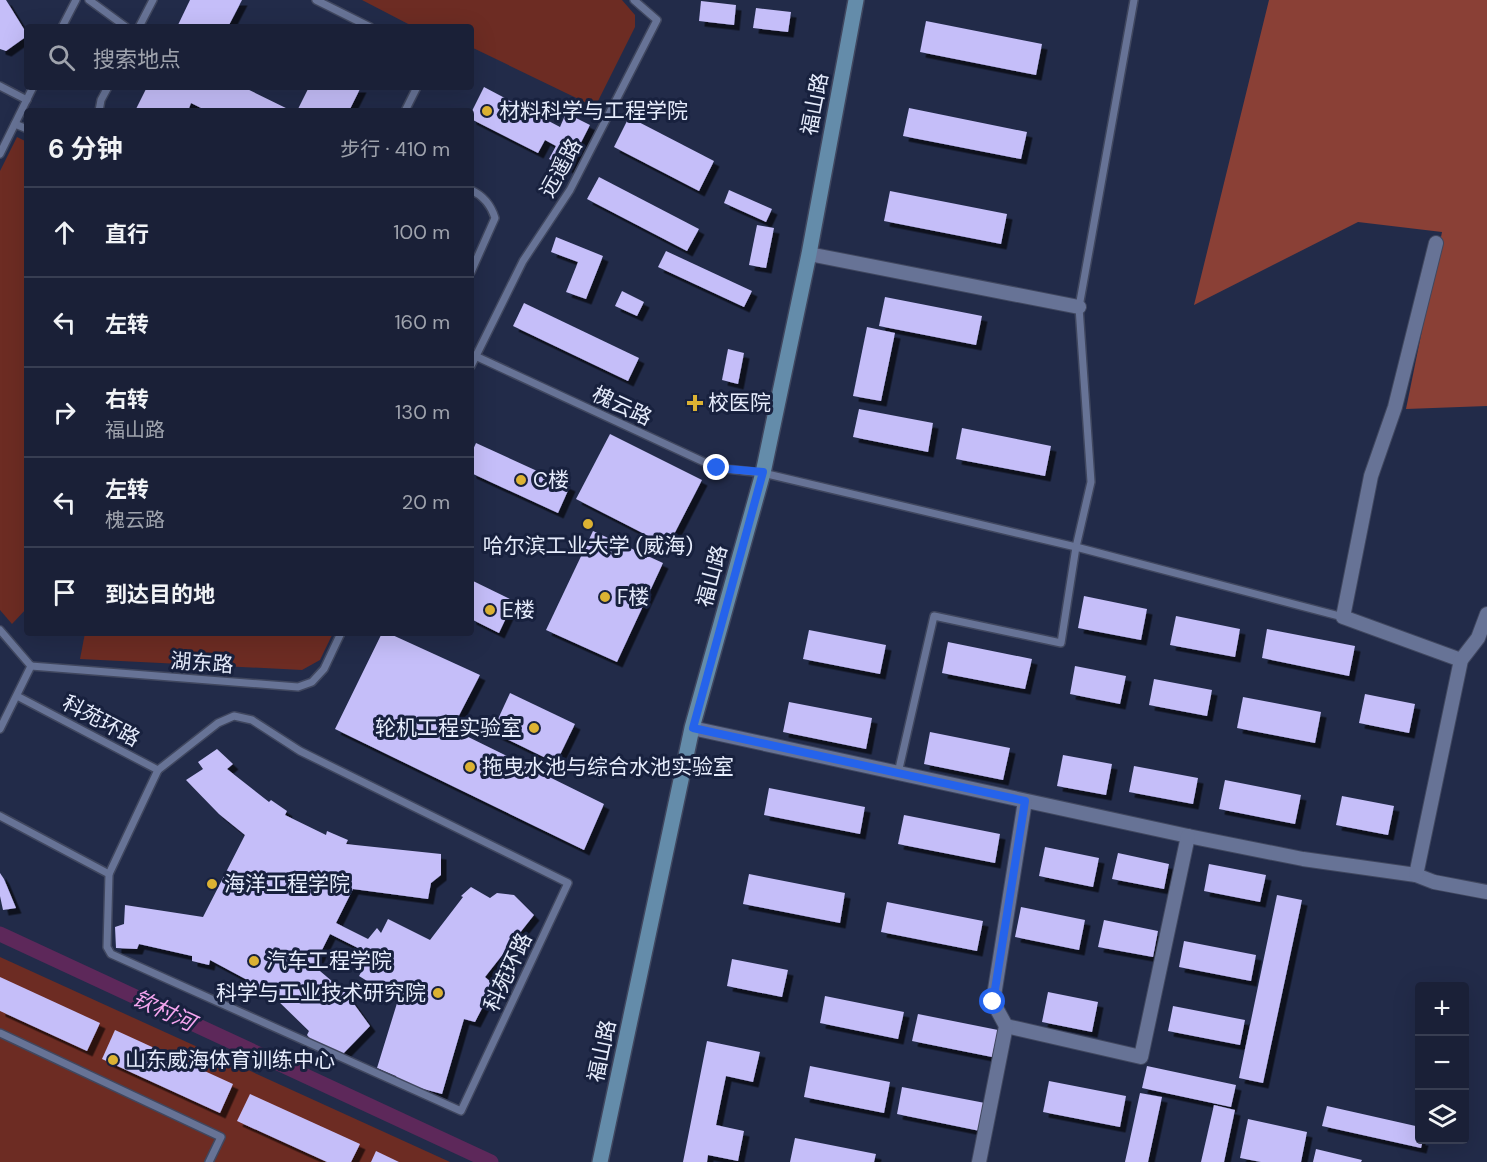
<!DOCTYPE html>
<html lang="zh">
<meta charset="utf-8">
<style>
body{margin:0;font-family:"DM Sans","Noto Sans SC",sans-serif;background:#272d42;color:#f1f3f6}
.controls{position:absolute;right:18px;bottom:18px;display:grid;overflow:hidden;border-radius:6px;box-shadow:0 6px 24px #0002}
.controls button{width:54px;height:54px;display:grid;place-items:center;padding:0;border:0;border-bottom:2px solid #383e52;background:#1a2037;color:#f1f3f6;font:30px sans-serif}
.stop{position:absolute;width:18px;height:18px;margin:-14px;border:4px solid #2563eb;border-radius:50%;background:#fff}
.stop.end{background:#2563eb;border-color:#fff;box-shadow:0 2px 6px #0008}
.list{margin:0;padding:0;list-style:none}
h2{display:flex;justify-content:space-between;align-items:center;height:78px;margin:0;padding:0 24px;font-size:26px}
h2 small{font-size:20px;font-weight:400;color:#9fa3ad}
.list li{display:grid;grid-template-columns:39px 1fr auto;gap:18px;align-items:center;box-sizing:border-box;height:90px;padding:0 24px;border-top:2px solid #383e52}
.list b{display:block;font-size:22px;white-space:nowrap}
.list p{margin:0;font-size:20px;white-space:nowrap;color:#9fa3ad}
.list em{font-size:20px;font-style:normal;color:#9fa3ad}
.icon{flex:none;width:33px;height:33px;fill:none;stroke:currentColor;stroke-width:2;stroke-linecap:round;stroke-linejoin:round}
.map{position:relative;flex:none;width:1487px;height:1162px;overflow:hidden}
.search{position:absolute;background:#1a2037;box-shadow:0 6px 24px #0002;left:24px;top:24px;width:450px;height:66px;display:flex;align-items:center;gap:15px;box-sizing:border-box;padding:0 21px;border-radius:6px;color:#9fa3ad;font-size:22px}
.panel{position:absolute;background:#1a2037;box-shadow:0 6px 24px #0002;left:24px;top:108px;width:450px;height:528px;border-radius:6px}
.map>svg:first-child{display:block}
.green{fill:#6d2c23}
.forest{fill:#8a4036}
.lines{fill:none;stroke-linecap:round;stroke-linejoin:round}
.canal{stroke:#5d285a;stroke-width:15}
.building{fill:#c5bef9;filter:url(#shadow)}
.lane-casing{stroke:#40475f;stroke-width:10}
.street-casing{stroke:#40475f;stroke-width:16}
.secondary-casing{stroke:#40475f;stroke-width:18}
.lane{stroke:#677396;stroke-width:7}
.street{stroke:#677396;stroke-width:14}
.secondary{stroke:#648caa;stroke-width:15}
.route{stroke:#2563eb;stroke-width:8}
.poi-dot{fill:#dcb233;stroke:#18213e;stroke-width:2}
.labels{text-anchor:middle;stroke-width:6;stroke-linejoin:round;paint-order:stroke}
.street-label{font-size:21px;fill:#e6ecfc;stroke:#18213e}
.poi-label{font-size:21px;fill:#e6ecfc;stroke:#18213e;text-anchor:start}
.water-label{font-size:22px;font-style:italic;fill:#f5a5ef;stroke:#18213e}
</style>
<div class="map">
<svg width="1487" height="1162" viewBox="0 0 1487 1162">
<defs>
<filter id="shadow"><feDropShadow dx="5.5" dy="5.5" stdDeviation="0" flood-color="#0009"/></filter>
</defs>
<rect width="100%" height="100%" fill="#222b49"/>
<g class="green">
<polygon points="362,0 622,0 635,15 635,27 595,107 471,47 471,27 414,27"/>
<polygon points="17,137 27,142 27,608 12,624 0,610 0,171"/>
<polygon points="85,633 333,633 320,660 302,670 80,659"/>
<polygon points="0,957 450,1162 0,1162"/>
</g>
<polygon class="forest" points="1269,0 1487,0 1487,406 1406,409 1442,232 1358,222 1194,305"/>
<g class="lines">
<polyline class="canal" points="0,934 491,1162"/>
</g>
<g class="building">
<polygon points="0,0 6,0 27,34 27,36 6,51 0,49"/>
<polygon points="190,0 242,0 228,27 177,27"/>
<polygon points="701,1 736,5 734,25 699,21"/>
<polygon points="756,8 791,12 788,32 753,28"/>
<polygon points="926,21 1042,44 1036,75 920,52"/>
<polygon points="147,87 243,87 292,111 207,111 191,103 188,111 135,111"/>
<polygon points="309,87 361,87 349,111 297,111"/>
<polygon points="484,87 560,127 566,113 590,125 568,168 549,159 556,146 545,140 538,153 471,119 471,113"/>
<polygon points="909,108 1027,132 1021,159 903,136"/>
<polygon points="629,117 714,161 699,191 614,147"/>
<polygon points="599,177 699,229 687,251 587,199"/>
<polygon points="729,190 772,209 766,222 724,203"/>
<polygon points="890,191 1007,214 1001,244 884,221"/>
<polygon points="757,225 774,228 766,268 749,265"/>
<polygon points="556,237 603,256 586,299 566,292 578,262 551,252"/>
<polygon points="666,251 752,291 744,307 658,267"/>
<polygon points="622,291 644,302 637,316 615,306"/>
<polygon points="885,297 982,316 976,345 879,326"/>
<polygon points="524,303 639,358 628,381 513,326"/>
<polygon points="867,327 895,333 881,401 853,396"/>
<polygon points="728,349 744,353 738,384 722,380"/>
<polygon points="859,409 933,423 928,452 853,437"/>
<polygon points="962,428 1051,446 1045,476 956,459"/>
<polygon points="610,434 702,480 668,546 576,499"/>
<polygon points="476,443 570,486 558,513 471,473 471,454"/>
<polygon points="593,531 663,563 617,662 546,630"/>
<polygon points="471,580 514,601 499,633 471,619"/>
<polygon points="1084,596 1147,609 1141,640 1078,628"/>
<polygon points="1176,616 1240,629 1235,657 1170,645"/>
<polygon points="1267,629 1355,646 1349,676 1262,658"/>
<polygon points="809,630 886,645 880,674 803,659"/>
<polygon points="382,633 388,633 480,675 452,729 604,804 584,850 335,729"/>
<polygon points="948,642 1032,659 1025,689 942,673"/>
<polygon points="1075,666 1126,676 1120,704 1070,694"/>
<polygon points="1154,679 1212,690 1207,716 1149,705"/>
<polygon points="510,693 575,724 556,763 492,732"/>
<polygon points="1365,694 1415,704 1409,733 1359,723"/>
<polygon points="1243,697 1321,712 1315,743 1237,728"/>
<polygon points="789,702 872,718 866,749 783,732"/>
<polygon points="930,732 1010,748 1003,780 924,764"/>
<polygon points="217,749 233,764 227,769 269,802 271,800 287,811 285,815 326,835 327,831 348,840 346,844 441,854 441,875 431,883 428,899 353,889 336,923 368,939 377,928 381,933 388,919 430,940 463,897 461,896 471,887 490,898 497,893 514,895 534,915 485,977 494,985 475,1022 464,1019 442,1094 398,1082 396,1076 377,1068 398,1000 359,976 365,965 359,960 362,950 330,934 314,966 346,993 370,1026 341,1056 319,1049 307,1035 309,1031 269,992 267,999 249,985 251,982 210,960 209,965 192,961 192,956 139,944 137,949 116,948 115,927 124,924 125,905 203,917 245,835 219,814 186,780 203,769 198,762"/>
<polygon points="1063,755 1112,764 1106,795 1057,786"/>
<polygon points="1134,766 1198,778 1193,804 1129,792"/>
<polygon points="1225,780 1301,795 1295,824 1219,809"/>
<polygon points="769,788 865,807 860,834 764,815"/>
<polygon points="1342,796 1394,806 1388,835 1336,825"/>
<polygon points="904,815 1000,834 995,863 898,844"/>
<polygon points="1045,847 1099,858 1093,887 1039,876"/>
<polygon points="1118,853 1169,864 1164,889 1112,879"/>
<polygon points="1209,864 1266,875 1260,902 1204,891"/>
<polygon points="0,873 4,879 16,908 3,910 0,896"/>
<polygon points="749,874 845,893 840,923 743,904"/>
<polygon points="1277,895 1302,900 1263,1083 1239,1078"/>
<polygon points="887,902 983,921 977,951 881,932"/>
<polygon points="1021,907 1085,920 1079,950 1015,937"/>
<polygon points="1104,920 1158,931 1153,957 1098,947"/>
<polygon points="1184,941 1256,955 1251,981 1179,967"/>
<polygon points="732,959 788,970 782,997 727,986"/>
<polygon points="0,977 100,1023 87,1051 0,1011"/>
<polygon points="1048,992 1098,1002 1092,1032 1042,1022"/>
<polygon points="825,996 904,1012 898,1039 820,1023"/>
<polygon points="1173,1006 1245,1020 1240,1045 1168,1031"/>
<polygon points="918,1014 998,1030 992,1057 912,1041"/>
<polygon points="115,1030 233,1084 220,1113 102,1059"/>
<polygon points="707,1041 760,1052 753,1082 726,1076 716,1125 744,1131 738,1161 708,1155 707,1162 683,1162"/>
<polygon points="810,1066 890,1082 884,1113 804,1097"/>
<polygon points="1147,1066 1236,1085 1231,1107 1142,1088"/>
<polygon points="1049,1081 1126,1096 1120,1127 1043,1112"/>
<polygon points="902,1087 985,1103 980,1131 897,1114"/>
<polygon points="1140,1093 1162,1097 1148,1162 1125,1162"/>
<polygon points="250,1094 360,1144 351,1162 327,1162 237,1121"/>
<polygon points="1214,1105 1235,1110 1224,1162 1201,1162"/>
<polygon points="1327,1106 1420,1127 1420,1140 1423,1140 1421,1148 1322,1126"/>
<polygon points="1248,1119 1307,1132 1301,1162 1261,1162 1240,1158"/>
<polygon points="795,1138 876,1154 874,1162 790,1162"/>
<polygon points="1316,1149 1362,1160 1361,1162 1313,1162"/>
<polygon points="376,1151 399,1162 371,1162"/>
</g>
<g class="lines">
<defs>
<g id="lane">
<polyline points="89,0 126,27"/>
<polyline points="316,0 370,27"/>
<polyline points="62,27 76,0"/>
<polyline points="139,27 153,0"/>
<polyline points="0,86 27,100"/>
<polyline points="99,111 101,100 108,87"/>
<polyline points="405,111 417,87"/>
<polyline points="15,124 27,129"/>
<polyline points="0,154 33,87"/>
<path d="M471 190C484 196 491 205 495 218L471 272"/>
<polyline points="471,354 717,468 763,473 1076,547 1091,482 1079,307 1134,0"/>
<polyline points="471,366 523,261 570,190 657,20 634,0"/>
<polyline points="0,630 31,666"/>
<polyline points="31,666 298,687 312,682 324,669 341,633"/>
<polyline points="0,729 31,666"/>
<polyline points="898,773 934,616 1061,643 1076,547 1343,617"/>
<polyline points="0,816 109,874 107,947 111,954 461,1111 568,883 300,751 252,720 234,716 218,723 158,770 17,696"/>
<polyline points="109,874 158,770"/>
<polyline points="0,1033 221,1137 209,1162"/>
</g>
<g id="street">
<polyline points="1436,243 1395,407 1371,476 1343,617 1461,660"/>
<polyline points="809,254 1079,307"/>
<polyline points="692,728 1188,836 1303,859 1416,875 1434,882 1487,892"/>
<polyline points="1416,875 1461,660 1478,638 1487,614"/>
<polyline points="1006,1026 1141,1057 1188,836"/>
<polyline points="979,1162 1006,1026 993,1002 1025,801"/>
</g>
<polyline id="secondary" points="600,1162 692,728 763,473 809,254 856,0"/>
</defs>
<use href="#lane" class="lane-casing"/>
<use href="#street" class="street-casing"/>
<use href="#secondary" class="secondary-casing"/>
<use href="#lane" class="lane"/>
<use href="#street" class="street"/>
<use href="#secondary" class="secondary"/>
</g>
<g class="lines">
<polyline class="route" points="717,468 763,472 693,728 1025,801 993,1002"/>
</g>
<g class="poi-dot">
<circle cx="487" cy="111" r="6"/>
<path d="M692 394h6v6h6v6h-6v6h-6v-6h-6v-6h6z"/>
<circle cx="521" cy="480" r="6"/>
<circle cx="588" cy="524" r="6"/>
<circle cx="605" cy="597" r="6"/>
<circle cx="490" cy="610" r="6"/>
<circle cx="534" cy="728" r="6"/>
<circle cx="470" cy="767" r="6"/>
<circle cx="212" cy="884" r="6"/>
<circle cx="254" cy="961" r="6"/>
<circle cx="438" cy="993" r="6"/>
<circle cx="113" cy="1060" r="6"/>
</g>
<g class="labels">
<g class="street-label">
<text transform="translate(815 104) rotate(-79)" y="7">福山路</text>
<text transform="translate(561 168) rotate(-61)" y="7">远遥路</text>
<text transform="translate(622 406) rotate(25)" y="7">槐云路</text>
<text transform="translate(712 576) rotate(-75)" y="7">福山路</text>
<text transform="translate(202 663) rotate(4)" y="7">湖东路</text>
<text transform="translate(101 721) rotate(28)" y="7">科苑环路</text>
<text transform="translate(508 972) rotate(-65)" y="7">科苑环路</text>
<text transform="translate(602 1051) rotate(-78)" y="7">福山路</text>
</g>
<g class="poi-label">
<text x="499" y="118">材料科学与工程学院</text>
<text x="708" y="410">校医院</text>
<text x="533" y="487">C楼</text>
<text x="588" y="553" text-anchor="middle">哈尔滨工业大学 (威海)</text>
<text x="617" y="604">F楼</text>
<text x="502" y="617">E楼</text>
<text x="522" y="735" text-anchor="end">轮机工程实验室</text>
<text x="482" y="774">拖曳水池与综合水池实验室</text>
<text x="224" y="891">海洋工程学院</text>
<text x="266" y="968">汽车工程学院</text>
<text x="426" y="1000" text-anchor="end">科学与工业技术研究院</text>
<text x="125" y="1067">山东威海体育训练中心</text>
</g>
<g class="water-label">
<text transform="translate(164 1010) rotate(25)" y="8">钦村河</text>
</g>
</g>
</svg>
<div class="controls">
<button>+</button>
<button>−</button>
<button><svg class="icon" aria-label="layers" viewBox="0 0 24 24"><path d="M12 4l9 5-9 5-9-5zM3 14l9 5 9-5"/></svg></button>
</div>
<div class="stop" style="left:993px;top:1002px"></div>
<div class="stop end" style="left:717px;top:468px"></div>
<div class="search"><svg class="icon" aria-label="search" viewBox="0 0 24 24"><circle cx="10" cy="10" r="6"/><path d="M15 15l6 6"/></svg>搜索地点</div>
<section class="panel">
<h2>6 分钟<small>步行 · 410 m</small></h2>
<ul class="list">
<li><svg class="icon" aria-label="ahead" viewBox="0 0 24 24"><path d="M12 20V5M6 11l6-6 6 6"/></svg><div><b>直行</b></div><em>100 m</em></li>
<li><svg class="icon" aria-label="left" viewBox="0 0 24 24"><path d="M17 20v-9H6M10 6l-5 5 5 5"/></svg><div><b>左转</b></div><em>160 m</em></li>
<li><svg class="icon" aria-label="right" viewBox="0 0 24 24"><path d="M7 20v-9h11M14 6l5 5-5 5"/></svg><div><b>右转</b><p>福山路</p></div><em>130 m</em></li>
<li><svg class="icon" aria-label="left" viewBox="0 0 24 24"><path d="M17 20v-9H6M10 6l-5 5 5 5"/></svg><div><b>左转</b><p>槐云路</p></div><em>20 m</em></li>
<li><svg class="icon" aria-label="arrive" viewBox="0 0 24 24"><path d="M6 21V4h12l-3 4 3 4H6"/></svg><div><b>到达目的地</b></div></li>
</ul>
</section>
</div>
